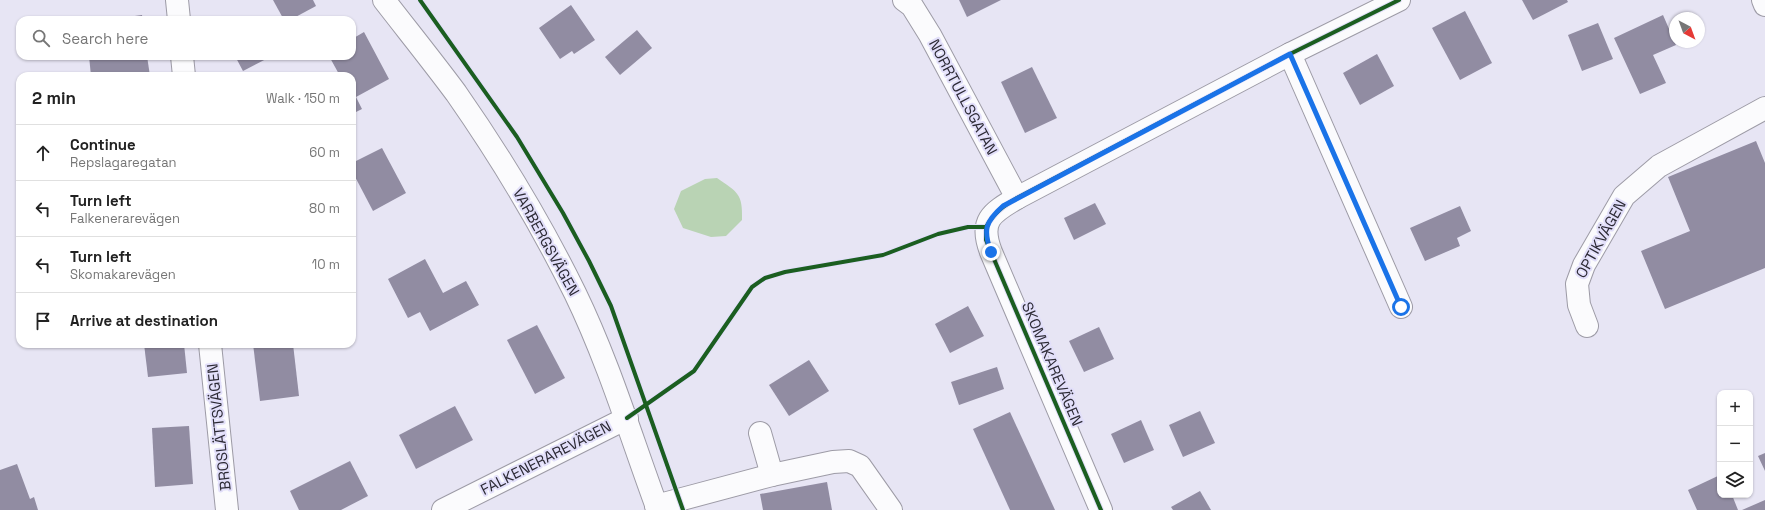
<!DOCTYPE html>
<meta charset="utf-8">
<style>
body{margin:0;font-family:"Space Grotesk",sans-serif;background:#f6f6f6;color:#222}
.controls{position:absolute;right:12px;bottom:12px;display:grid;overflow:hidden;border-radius:8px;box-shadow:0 1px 3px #0004}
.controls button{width:36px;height:36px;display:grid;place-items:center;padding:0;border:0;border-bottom:1px solid #e0e0e0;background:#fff;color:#222;font:20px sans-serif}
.compass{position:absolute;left:1669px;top:12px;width:36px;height:36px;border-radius:50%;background:#fff;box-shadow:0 1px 3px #0004;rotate:139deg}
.stop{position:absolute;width:12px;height:12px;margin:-9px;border:3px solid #1a73e8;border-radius:50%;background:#fff}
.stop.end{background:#1a73e8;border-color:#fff;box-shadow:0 1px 4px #0008}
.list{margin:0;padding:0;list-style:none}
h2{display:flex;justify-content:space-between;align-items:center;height:52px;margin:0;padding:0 16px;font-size:17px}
h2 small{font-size:13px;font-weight:400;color:#767676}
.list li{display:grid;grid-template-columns:26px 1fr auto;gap:12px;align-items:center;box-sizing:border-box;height:56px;padding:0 16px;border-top:1px solid #e0e0e0}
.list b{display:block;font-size:15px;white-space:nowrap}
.list p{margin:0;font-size:13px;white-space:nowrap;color:#767676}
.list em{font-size:13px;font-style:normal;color:#767676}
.icon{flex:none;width:22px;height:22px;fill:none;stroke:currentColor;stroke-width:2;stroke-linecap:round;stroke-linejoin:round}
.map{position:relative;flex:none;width:1765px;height:510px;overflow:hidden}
.search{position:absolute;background:#fff;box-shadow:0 1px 3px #0004;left:16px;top:16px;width:340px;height:44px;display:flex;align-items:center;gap:10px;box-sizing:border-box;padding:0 14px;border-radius:12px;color:#767676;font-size:15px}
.panel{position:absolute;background:#fff;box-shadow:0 1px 3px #0004;left:16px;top:72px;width:340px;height:276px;border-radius:12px}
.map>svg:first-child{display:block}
.green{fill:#b9d3b4}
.building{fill:#918ca2}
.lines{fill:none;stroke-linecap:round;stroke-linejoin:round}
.minor-casing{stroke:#9d9ba6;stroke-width:24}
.major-casing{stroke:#9d9ba6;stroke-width:24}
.minor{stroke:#fbfbfd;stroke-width:22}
.major{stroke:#fbfbfd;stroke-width:22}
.cycleway-casing{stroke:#e2dffa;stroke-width:6}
.cycleway{stroke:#1b5e20;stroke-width:4}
.route{stroke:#1a73e8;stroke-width:5}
.labels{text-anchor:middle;stroke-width:4;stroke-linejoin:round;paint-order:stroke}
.street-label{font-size:15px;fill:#2c2a35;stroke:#e2dffa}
</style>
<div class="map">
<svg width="1765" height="510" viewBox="0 0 1765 510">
<rect width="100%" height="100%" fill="#e7e5f4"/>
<path class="green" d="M717 178C737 192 743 193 742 220L726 236 711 237 683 228 674 209 681 191 705 179Z"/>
<g class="building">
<polygon points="273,0 313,0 316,6 290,20 284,20"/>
<polygon points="959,0 1001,0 967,17"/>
<polygon points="1522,0 1567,0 1568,2 1533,20"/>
<polygon points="571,5 595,40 574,54 572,51 560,59 539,28"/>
<polygon points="1465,11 1492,63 1460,80 1432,28"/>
<polygon points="142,15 143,20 113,20 113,19"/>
<polygon points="1663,15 1676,45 1653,55 1666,83 1640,94 1614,38"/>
<polygon points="1598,23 1613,59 1582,71 1568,35"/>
<polygon points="637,30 652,48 620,75 605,57"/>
<polygon points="364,32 389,79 356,97 362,109 352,114 352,76 340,76 329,56 352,56 352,39"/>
<polygon points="1377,54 1394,86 1360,105 1343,73"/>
<polygon points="89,56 147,56 150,76 91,76"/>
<polygon points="235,56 272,56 243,71"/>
<polygon points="1032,67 1057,118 1025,133 1001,82"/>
<polygon points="1756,141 1765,163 1765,268 1665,309 1641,251 1690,231 1668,177"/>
<polygon points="382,148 406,193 373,211 352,171 352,163"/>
<polygon points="1095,203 1106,224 1074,240 1064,218"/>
<polygon points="1460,206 1471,231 1457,238 1460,246 1425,261 1410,228"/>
<polygon points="425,259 443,293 466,281 479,305 430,331 420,312 408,318 388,279"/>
<polygon points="968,306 984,336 950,353 935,324"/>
<polygon points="537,325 565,378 535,394 507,340"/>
<polygon points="1099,327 1114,359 1084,372 1069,341"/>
<polygon points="144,344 184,344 187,373 148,377"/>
<polygon points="253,344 293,344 299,396 260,401"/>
<polygon points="809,360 829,391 789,416 769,385"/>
<polygon points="997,367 1004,389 959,405 951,382"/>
<polygon points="455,406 473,440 416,469 399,435"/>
<polygon points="1200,411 1215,443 1183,457 1169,425"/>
<polygon points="1010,412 1055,510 1010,510 973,429"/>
<polygon points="1141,420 1154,450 1124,463 1111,434"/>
<polygon points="189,426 193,484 155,487 152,428"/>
<polygon points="1765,453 1765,471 1758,456"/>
<polygon points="350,461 368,496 341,510 299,510 290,491"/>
<polygon points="17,464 30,499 34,497 38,510 0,510 0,470"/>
<polygon points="1720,475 1720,495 1732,495 1738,510 1697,510 1688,490"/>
<polygon points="827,482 832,510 763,510 760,494"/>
<polygon points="1200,491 1211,510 1173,510 1171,507"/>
<polygon points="1765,500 1765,510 1742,510"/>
</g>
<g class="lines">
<defs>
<g id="minor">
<polyline points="177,0 179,20"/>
<polyline points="904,0 912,6 930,35 1017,198"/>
<polyline points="1763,0 1765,5"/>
<polyline points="1290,54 1401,307"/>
<polyline points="182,56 184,76"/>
<polyline points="1587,326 1579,305 1577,284 1584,265 1624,196 1659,166 1765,108"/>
<polyline points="210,344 227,510"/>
<polyline points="760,433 772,475"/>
<polyline points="656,506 772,475 833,462 849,461 860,466 891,510"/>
<polyline points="443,510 627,418"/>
<path d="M1101 510 991 252C979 221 991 213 1017 198L1290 54 1399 0"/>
</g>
<path id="major" d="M384 0C408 31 433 62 456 93 500 156 541 224 575 293 609 363 631 437 658 510"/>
</defs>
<use href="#minor" class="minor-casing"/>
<use href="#major" class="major-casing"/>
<use href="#minor" class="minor"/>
<use href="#major" class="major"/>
<defs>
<g id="cycleway">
<polyline points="420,0 517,137 563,213 589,261 611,306 683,510"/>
<path d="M986 227C994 213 1003 206 1017 198L1290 54 1399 0"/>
<polyline points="986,227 986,240 991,252 1101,510"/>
<polyline points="627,418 694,371 752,287 765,278 785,272 883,255 938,234 968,227 986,227"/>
</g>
</defs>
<use href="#cycleway" class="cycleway-casing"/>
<use href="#cycleway" class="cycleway"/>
</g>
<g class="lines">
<path class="route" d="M991 252C983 230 985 222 1003 206L1290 54 1401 307"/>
</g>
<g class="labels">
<g class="street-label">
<text transform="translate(963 97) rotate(62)" y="5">NORRTULLSGATAN</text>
<text transform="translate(1601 239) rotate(-61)" y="5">OPTIKVÄGEN</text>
<text transform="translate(546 242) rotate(61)" y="5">VARBERGSVÄGEN</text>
<text transform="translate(1052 364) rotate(67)" y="5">SKOMAKAREVÄGEN</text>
<text transform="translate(219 427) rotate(-96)" y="5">BROSLÄTTSVÄGEN</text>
<text transform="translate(546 458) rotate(-27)" y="5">FALKENERAREVÄGEN</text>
</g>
</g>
</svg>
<div class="controls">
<button>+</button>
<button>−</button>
<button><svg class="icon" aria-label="layers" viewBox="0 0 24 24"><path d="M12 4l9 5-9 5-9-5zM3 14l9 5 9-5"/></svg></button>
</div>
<svg class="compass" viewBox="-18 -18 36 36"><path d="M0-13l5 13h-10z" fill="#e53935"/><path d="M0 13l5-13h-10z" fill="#767676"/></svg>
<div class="stop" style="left:1401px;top:307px"></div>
<div class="stop end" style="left:991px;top:252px"></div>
<div class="search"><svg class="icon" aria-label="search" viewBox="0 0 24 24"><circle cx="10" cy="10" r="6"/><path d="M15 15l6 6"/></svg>Search here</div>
<section class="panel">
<h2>2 min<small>Walk · 150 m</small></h2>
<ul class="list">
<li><svg class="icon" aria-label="ahead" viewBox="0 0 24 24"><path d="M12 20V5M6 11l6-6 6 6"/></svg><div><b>Continue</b><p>Repslagaregatan</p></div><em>60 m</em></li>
<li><svg class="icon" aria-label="left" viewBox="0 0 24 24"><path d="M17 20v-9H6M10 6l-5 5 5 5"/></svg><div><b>Turn left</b><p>Falkenerarevägen</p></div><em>80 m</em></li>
<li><svg class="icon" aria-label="left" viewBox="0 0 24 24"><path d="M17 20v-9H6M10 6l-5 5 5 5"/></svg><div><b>Turn left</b><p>Skomakarevägen</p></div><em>10 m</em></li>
<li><svg class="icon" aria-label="arrive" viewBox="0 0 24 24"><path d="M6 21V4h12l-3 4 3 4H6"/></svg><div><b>Arrive at destination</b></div></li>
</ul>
</section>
</div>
